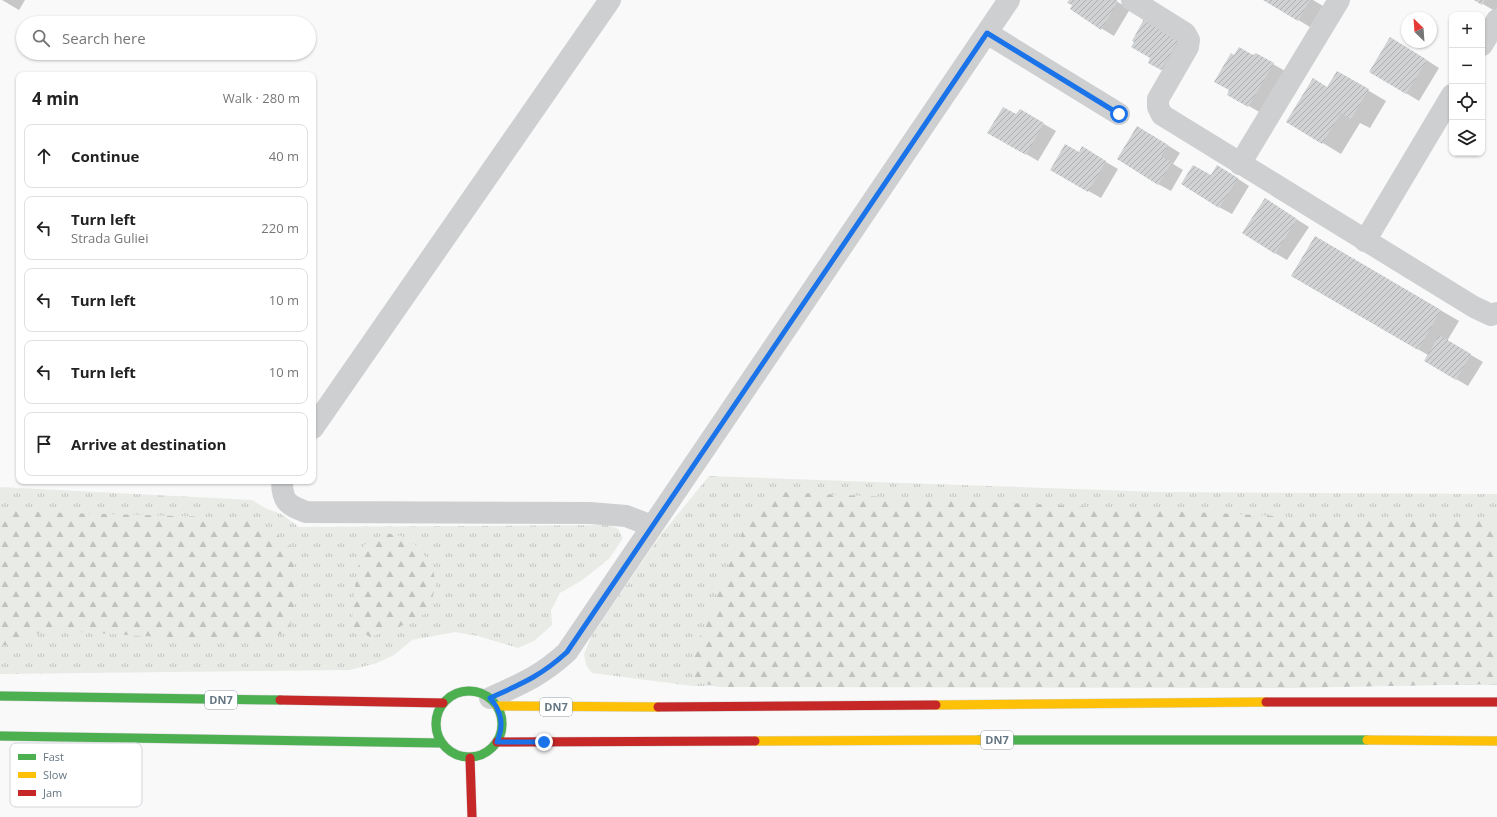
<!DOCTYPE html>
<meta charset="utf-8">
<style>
body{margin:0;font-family:"Open Sans",sans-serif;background:#f2f2f2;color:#222}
.controls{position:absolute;right:12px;top:12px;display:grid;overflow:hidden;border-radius:8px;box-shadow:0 1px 3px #0004}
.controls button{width:36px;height:36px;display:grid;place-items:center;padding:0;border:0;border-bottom:1px solid #e0e0e0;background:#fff;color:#222;font:20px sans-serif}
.compass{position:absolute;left:1401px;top:12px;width:36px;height:36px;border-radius:50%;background:#fff;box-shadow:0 1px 3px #0004;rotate:335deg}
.stop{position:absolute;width:12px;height:12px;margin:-9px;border:3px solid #1a73e8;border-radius:50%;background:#fff}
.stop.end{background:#1a73e8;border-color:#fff;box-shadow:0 1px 4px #0008}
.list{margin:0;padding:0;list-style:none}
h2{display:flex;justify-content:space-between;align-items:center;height:52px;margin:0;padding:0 16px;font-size:17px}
h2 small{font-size:13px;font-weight:400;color:#767676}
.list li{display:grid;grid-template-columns:26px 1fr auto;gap:12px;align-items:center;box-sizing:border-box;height:64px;margin:0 8px 8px;padding:0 8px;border:1px solid #e0e0e0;border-radius:8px}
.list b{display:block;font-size:15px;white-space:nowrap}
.list p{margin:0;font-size:13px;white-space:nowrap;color:#767676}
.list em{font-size:13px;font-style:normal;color:#767676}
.icon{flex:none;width:22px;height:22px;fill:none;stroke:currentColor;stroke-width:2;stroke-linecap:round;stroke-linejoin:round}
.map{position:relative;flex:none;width:1497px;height:817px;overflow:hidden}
.search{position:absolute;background:#fff;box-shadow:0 1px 3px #0004;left:16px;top:16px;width:300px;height:44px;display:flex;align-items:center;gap:10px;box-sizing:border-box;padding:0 14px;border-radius:22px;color:#767676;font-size:15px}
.panel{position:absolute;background:#fff;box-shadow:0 1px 3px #0004;left:16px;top:72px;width:300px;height:412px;border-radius:8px}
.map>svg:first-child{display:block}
.grass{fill:url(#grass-tufts)}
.forest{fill:url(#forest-firs)}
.shadow{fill:#0003}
.building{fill:url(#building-hatch)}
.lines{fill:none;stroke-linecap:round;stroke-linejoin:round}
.fast-casing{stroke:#d5d6d7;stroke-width:10}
.slow-casing{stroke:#d5d6d7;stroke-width:10}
.jam-casing{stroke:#d5d6d7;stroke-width:10}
.street{stroke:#cecfd0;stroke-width:22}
.fast{stroke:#4caf50;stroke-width:9}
.slow{stroke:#ffc107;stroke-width:9}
.jam{stroke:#c62828;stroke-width:9}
.route{stroke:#1a73e8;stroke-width:5}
.labels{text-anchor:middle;stroke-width:4;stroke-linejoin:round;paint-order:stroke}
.shield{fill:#fff;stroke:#939fa8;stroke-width:1}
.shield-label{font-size:11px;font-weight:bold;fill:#657683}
.key{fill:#fff;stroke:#d1d6da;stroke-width:1}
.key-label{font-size:11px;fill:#657683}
</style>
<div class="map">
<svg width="1497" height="817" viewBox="0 0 1497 817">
<defs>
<pattern id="grass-tufts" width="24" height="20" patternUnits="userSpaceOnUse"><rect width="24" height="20" fill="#e8ebe6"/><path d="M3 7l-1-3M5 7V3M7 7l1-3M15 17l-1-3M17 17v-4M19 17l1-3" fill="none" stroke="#c0c3c0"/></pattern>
<pattern id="forest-firs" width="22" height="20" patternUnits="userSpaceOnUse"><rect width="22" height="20" fill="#e8ebe6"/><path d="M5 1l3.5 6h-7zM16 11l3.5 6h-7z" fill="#c0c3c0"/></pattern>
<pattern id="building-hatch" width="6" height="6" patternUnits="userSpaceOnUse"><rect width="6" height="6" fill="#d0d2d3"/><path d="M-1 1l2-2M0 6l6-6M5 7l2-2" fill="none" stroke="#acafb1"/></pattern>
</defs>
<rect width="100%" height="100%" fill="#f9f9f9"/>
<g class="grass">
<polygon points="709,476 1160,492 1497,494 1497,685 693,686 592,673 586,665 584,654 592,635 660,536"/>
<polygon points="0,487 252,500 265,508 281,514 299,527 608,525 618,529 623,538 609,559 581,581 560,593 551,610 552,625 534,641 518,648 478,636 455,632 412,640 394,655 377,663 350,670 0,674"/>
</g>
<g class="forest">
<polygon points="783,492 1378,521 1497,520 1497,684 1289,688 719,687 698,682 693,673 693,654 748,518"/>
<path d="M0 511 248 518 274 532 294 551C296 580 300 605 287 632L265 639 238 642 64 631 32 634 11 645H0Z"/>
<polygon points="386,533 401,536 417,546 432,565 436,585 428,612 399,627 370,637 352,626 353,601 357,572 364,545"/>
</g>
<g class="shadow">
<polygon points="2,0 25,0 19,10"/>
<polygon points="1070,0 1114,0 1130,9 1114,36 1084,18"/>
<polygon points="1265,0 1313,0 1323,6 1310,27"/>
<polygon points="1476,0 1497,0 1497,8 1495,11"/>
<polygon points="1144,20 1191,47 1174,76 1149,62 1152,58"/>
<polygon points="1403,45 1439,68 1419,101 1370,71"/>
<polygon points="1256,54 1285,71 1261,113 1228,94"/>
<polygon points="1337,72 1386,101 1370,128 1360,123 1341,154 1288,122 1327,88"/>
<polygon points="1020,110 1056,131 1038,161 989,132 1017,116"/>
<polygon points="1150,134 1180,153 1173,164 1183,170 1171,191 1158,184"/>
<polygon points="1082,148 1118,169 1101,198 1051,170 1079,153"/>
<polygon points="1229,173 1249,186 1232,214 1219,207 1211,177"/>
<polygon points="1277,207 1309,227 1287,260 1275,253"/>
<polygon points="1315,237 1459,321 1447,341 1483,362 1468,386 1425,361 1428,355 1292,276"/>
</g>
<g class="building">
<polygon points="1069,0 1116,0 1118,1 1101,30 1070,9 1072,5 1067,3"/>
<polygon points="1263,0 1310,0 1298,21"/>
<polygon points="1474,0 1485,0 1482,5"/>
<polygon points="1144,19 1179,39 1161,70 1148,63 1150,58 1131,47 1134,42 1132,41"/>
<polygon points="1390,37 1427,60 1406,94 1369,72"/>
<polygon points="1239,47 1253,55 1256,53 1274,63 1248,107 1227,95 1229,90 1214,82 1231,53 1234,55"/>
<polygon points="1337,71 1369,89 1351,119 1341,113 1322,144 1286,122 1313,78 1327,87"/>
<polygon points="1003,107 1016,114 1020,109 1044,123 1026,155 987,133"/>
<polygon points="1137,126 1168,145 1161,156 1172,162 1158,185 1117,159"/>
<polygon points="1065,144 1079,152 1082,146 1106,161 1088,192 1050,170"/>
<polygon points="1193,165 1211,175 1217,165 1238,178 1219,208 1181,184"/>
<polygon points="1265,198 1297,219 1275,254 1242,233"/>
<polygon points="1315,236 1441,310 1418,350 1291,276"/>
<polygon points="1439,335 1471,354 1456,380 1424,361"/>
</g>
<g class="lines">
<defs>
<g id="fast">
<circle cx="469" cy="724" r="33"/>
<polyline points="0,696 280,700"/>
<polyline points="0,736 441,743"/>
<polyline points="979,740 1367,740"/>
</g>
<g id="slow">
<polyline points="936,705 1266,702"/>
<polyline points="497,706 658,707"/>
<polyline points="1367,740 1497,741"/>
<polyline points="755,741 979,740"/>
</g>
<g id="jam">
<polyline points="280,700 443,703"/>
<polyline points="1266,702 1497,702"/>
<polyline points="658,707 936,705"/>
<polyline points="497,742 755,741"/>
<polyline points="470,758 472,817"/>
</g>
</defs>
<use href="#fast" class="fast-casing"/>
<use href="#slow" class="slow-casing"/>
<use href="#jam" class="jam-casing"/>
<g class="street">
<polyline points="1132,0 1185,33 1189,40 1188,47 1158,99 1158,107 1162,115 1474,307 1491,315 1497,313"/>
<polyline points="987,33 1119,114"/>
<polyline points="1482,45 1497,20"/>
<polyline points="1240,164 1339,0"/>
<polyline points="1365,241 1452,95"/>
<polyline points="313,428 610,0"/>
<path d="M282 481C282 502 288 505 306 512L590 513 626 516 652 526"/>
<path d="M490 698C521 684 541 676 567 652L1009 0"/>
</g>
<use href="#fast" class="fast"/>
<use href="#slow" class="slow"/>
<use href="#jam" class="jam"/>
</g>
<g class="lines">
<path class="route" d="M544 742H497C504 725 502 712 490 698 521 684 541 676 567 652L987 33 1119 114"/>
</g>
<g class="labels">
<g class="shield">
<rect x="205" y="691" width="32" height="18" rx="3"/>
<rect x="540" y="698" width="32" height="18" rx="3"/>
<rect x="981" y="731" width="32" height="18" rx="3"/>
</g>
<g class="shield-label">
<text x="221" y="704">DN7</text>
<text x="556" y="711">DN7</text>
<text x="997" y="744">DN7</text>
</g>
</g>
<rect x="10" y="743" width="132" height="64" rx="6" class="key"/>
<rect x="18" y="754" width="18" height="6" fill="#4caf50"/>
<rect x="18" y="772" width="18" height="6" fill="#ffc107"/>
<rect x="18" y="790" width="18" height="6" fill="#c62828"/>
<g class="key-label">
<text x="43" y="761">Fast</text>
<text x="43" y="779">Slow</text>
<text x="43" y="797">Jam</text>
</g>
</svg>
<div class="controls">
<button>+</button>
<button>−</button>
<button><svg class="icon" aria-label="locate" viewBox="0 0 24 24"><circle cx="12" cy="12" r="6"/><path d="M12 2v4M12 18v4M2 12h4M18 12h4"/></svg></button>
<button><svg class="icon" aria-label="layers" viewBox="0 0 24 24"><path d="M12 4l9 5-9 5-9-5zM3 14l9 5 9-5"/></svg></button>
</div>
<svg class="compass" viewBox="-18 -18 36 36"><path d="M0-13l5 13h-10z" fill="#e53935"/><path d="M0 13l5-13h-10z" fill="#767676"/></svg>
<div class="stop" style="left:1119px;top:114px"></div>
<div class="stop end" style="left:544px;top:742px"></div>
<div class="search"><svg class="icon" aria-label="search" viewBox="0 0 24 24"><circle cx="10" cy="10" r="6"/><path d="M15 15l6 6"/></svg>Search here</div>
<section class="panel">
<h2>4 min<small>Walk · 280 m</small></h2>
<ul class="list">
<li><svg class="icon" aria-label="ahead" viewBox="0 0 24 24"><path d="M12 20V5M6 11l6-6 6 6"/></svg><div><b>Continue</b></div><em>40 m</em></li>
<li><svg class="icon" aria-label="left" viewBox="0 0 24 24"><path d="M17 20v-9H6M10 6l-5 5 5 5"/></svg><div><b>Turn left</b><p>Strada Guliei</p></div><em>220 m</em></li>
<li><svg class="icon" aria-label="left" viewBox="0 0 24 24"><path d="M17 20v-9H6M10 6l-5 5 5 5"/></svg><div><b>Turn left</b></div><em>10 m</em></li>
<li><svg class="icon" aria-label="left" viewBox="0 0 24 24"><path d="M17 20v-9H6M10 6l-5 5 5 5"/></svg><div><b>Turn left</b></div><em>10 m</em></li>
<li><svg class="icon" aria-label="arrive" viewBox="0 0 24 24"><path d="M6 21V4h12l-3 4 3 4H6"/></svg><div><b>Arrive at destination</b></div></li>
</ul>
</section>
</div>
